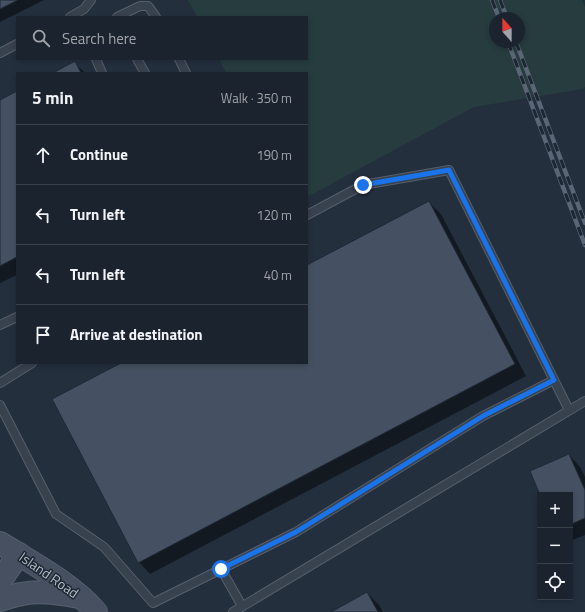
<!DOCTYPE html>
<meta charset="utf-8">
<style>
body{margin:0;font-family:"Titillium Web",sans-serif;background:#282f3a;color:#f1f3f6}
.controls{position:absolute;right:12px;bottom:12px;display:grid;overflow:hidden;border-radius:0px;box-shadow:0 2px 6px #0003}
.controls button{width:36px;height:36px;display:grid;place-items:center;padding:0;border:0;border-bottom:1px solid #39404a;background:#1b232e;color:#f1f3f6;font:20px sans-serif}
.compass{position:absolute;left:489px;top:12px;width:36px;height:36px;border-radius:50%;background:#1b232e;box-shadow:0 2px 6px #0003;rotate:339deg}
.stop{position:absolute;width:12px;height:12px;margin:-9px;border:3px solid #1a73e8;border-radius:50%;background:#fff}
.stop.end{background:#1a73e8;border-color:#fff;box-shadow:0 1px 4px #0008}
.list{margin:0;padding:0;list-style:none}
h2{display:flex;justify-content:space-between;align-items:center;height:52px;margin:0;padding:0 16px;font-size:17px}
h2 small{font-size:13px;font-weight:400;color:#a0a4aa}
.list li{display:grid;grid-template-columns:26px 1fr auto;gap:12px;align-items:center;box-sizing:border-box;height:60px;padding:0 16px;border-top:1px solid #39404a}
.list b{display:block;font-size:15px;white-space:nowrap}
.list em{font-size:13px;font-style:normal;color:#a0a4aa}
.icon{flex:none;width:22px;height:22px;fill:none;stroke:currentColor;stroke-width:2;stroke-linecap:round;stroke-linejoin:round}
.map{position:relative;flex:none;width:585px;height:612px;overflow:hidden}
.search{position:absolute;background:#1b232e;box-shadow:0 2px 6px #0003;left:16px;top:16px;width:292px;height:44px;display:flex;align-items:center;gap:10px;box-sizing:border-box;padding:0 14px;border-radius:0px;color:#a0a4aa;font-size:15px}
.panel{position:absolute;background:#1b232e;box-shadow:0 2px 6px #0003;left:16px;top:72px;width:292px;height:292px;border-radius:0px}
.map>svg:first-child{display:block}
.green{fill:#263c3f;fill-rule:evenodd}
.shadow{fill:#0007}
.building{fill:#455162;stroke:#1f2835}
.lines{fill:none;stroke-linecap:round;stroke-linejoin:round}
.lane-casing{stroke:#565f6c;stroke-width:10}
.secondary-casing{stroke:#565f6c;stroke-width:24}
.lane{stroke:#38414e;stroke-width:8}
.secondary{stroke:#465061;stroke-width:22}
.rail-casing{stroke:#5a6575;stroke-width:4.5}
.rail{stroke:#1d2633;stroke-width:3;stroke-dasharray:9;stroke-linecap:butt}
.route{stroke:#1a73e8;stroke-width:5}
.labels{text-anchor:middle;stroke-width:3;stroke-linejoin:round;paint-order:stroke}
.street-label{font-size:14px;fill:#b4bcc9;stroke:#1d2633}
</style>
<div class="map">
<svg width="585" height="612" viewBox="0 0 585 612">
<rect width="100%" height="100%" fill="#242f3e"/>
<path class="green" d="M188 0H582L585 7V87L582 89 474 107 307 197V73H226L219 59H307V17H197ZM495 18H519V42H495Z"/>
<g class="shadow">
<polygon points="0,0 44,0 0,22"/>
<polygon points="75,63 85,73 55,73"/>
<polygon points="17,93 17,275 0,283 0,101"/>
<polygon points="429,202 441,214 526,376 150,574 139,562 123,363 307,363 307,266"/>
<polygon points="569,455 580,467 585,477 585,535 570,541 570,495 541,495"/>
<polygon points="367,593 379,605 383,612 333,612"/>
</g>
<g class="building">
<polygon points="0,0 18,0 0,9"/>
<polygon points="75,61 81,73 53,73"/>
<polygon points="17,91 17,257 0,266 0,100"/>
<polygon points="429,201 515,364 138,563 52,399 121,363 307,363 307,265"/>
<polygon points="569,454 585,490 585,518 570,525 570,495 540,495 530,471"/>
<polygon points="367,592 378,612 331,612"/>
</g>
<g class="lines">
<defs>
<g id="lane">
<polyline points="70,17 84,9 91,0"/>
<polyline points="117,17 140,6 148,6 156,17"/>
<polyline points="0,53 17,44"/>
<polyline points="96,59 102,73"/>
<polyline points="137,59 145,73"/>
<polyline points="179,59 186,73"/>
<polyline points="307,215 363,185 449,170 569,410"/>
<polyline points="0,325 17,317"/>
<polyline points="0,383 32,363"/>
<polyline points="0,405 56,514 104,547 153,603 296,532 483,416 554,380"/>
<polyline points="221,569 242,606"/>
<polyline points="233,612 585,401"/>
</g>
<g id="secondary">
<path d="M0 543C32 563 71 583 96 612"/>
<polyline points="0,581 19,554"/>
<path d="M0 600C7 598 14 595 22 594 41 590 61 594 80 597"/>
</g>
</defs>
<use href="#lane" class="lane-casing"/>
<use href="#secondary" class="secondary-casing"/>
<use href="#lane" class="lane"/>
<use href="#secondary" class="secondary"/>
<defs>
<g id="rail">
<polyline points="492,0 499,18"/>
<polyline points="500,0 507,18"/>
<polyline points="508,42 585,245"/>
<polyline points="516,42 585,223"/>
</g>
</defs>
<use href="#rail" class="rail-casing"/>
<use href="#rail" class="rail"/>
</g>
<g class="lines">
<polyline class="route" points="221,569 296,532 483,416 554,380 449,170 363,185"/>
</g>
<g class="labels">
<g class="street-label">
<text transform="translate(49 575) rotate(35)" y="5">Island Road</text>
</g>
</g>
</svg>
<div class="controls">
<button>+</button>
<button>−</button>
<button><svg class="icon" aria-label="locate" viewBox="0 0 24 24"><circle cx="12" cy="12" r="6"/><path d="M12 2v4M12 18v4M2 12h4M18 12h4"/></svg></button>
</div>
<svg class="compass" viewBox="-18 -18 36 36"><path d="M0-13l5 13h-10z" fill="#e53935"/><path d="M0 13l5-13h-10z" fill="#a0a4aa"/></svg>
<div class="stop" style="left:221px;top:569px"></div>
<div class="stop end" style="left:363px;top:185px"></div>
<div class="search"><svg class="icon" aria-label="search" viewBox="0 0 24 24"><circle cx="10" cy="10" r="6"/><path d="M15 15l6 6"/></svg>Search here</div>
<section class="panel">
<h2>5 min<small>Walk · 350 m</small></h2>
<ul class="list">
<li><svg class="icon" aria-label="ahead" viewBox="0 0 24 24"><path d="M12 20V5M6 11l6-6 6 6"/></svg><div><b>Continue</b></div><em>190 m</em></li>
<li><svg class="icon" aria-label="left" viewBox="0 0 24 24"><path d="M17 20v-9H6M10 6l-5 5 5 5"/></svg><div><b>Turn left</b></div><em>120 m</em></li>
<li><svg class="icon" aria-label="left" viewBox="0 0 24 24"><path d="M17 20v-9H6M10 6l-5 5 5 5"/></svg><div><b>Turn left</b></div><em>40 m</em></li>
<li><svg class="icon" aria-label="arrive" viewBox="0 0 24 24"><path d="M6 21V4h12l-3 4 3 4H6"/></svg><div><b>Arrive at destination</b></div></li>
</ul>
</section>
</div>
